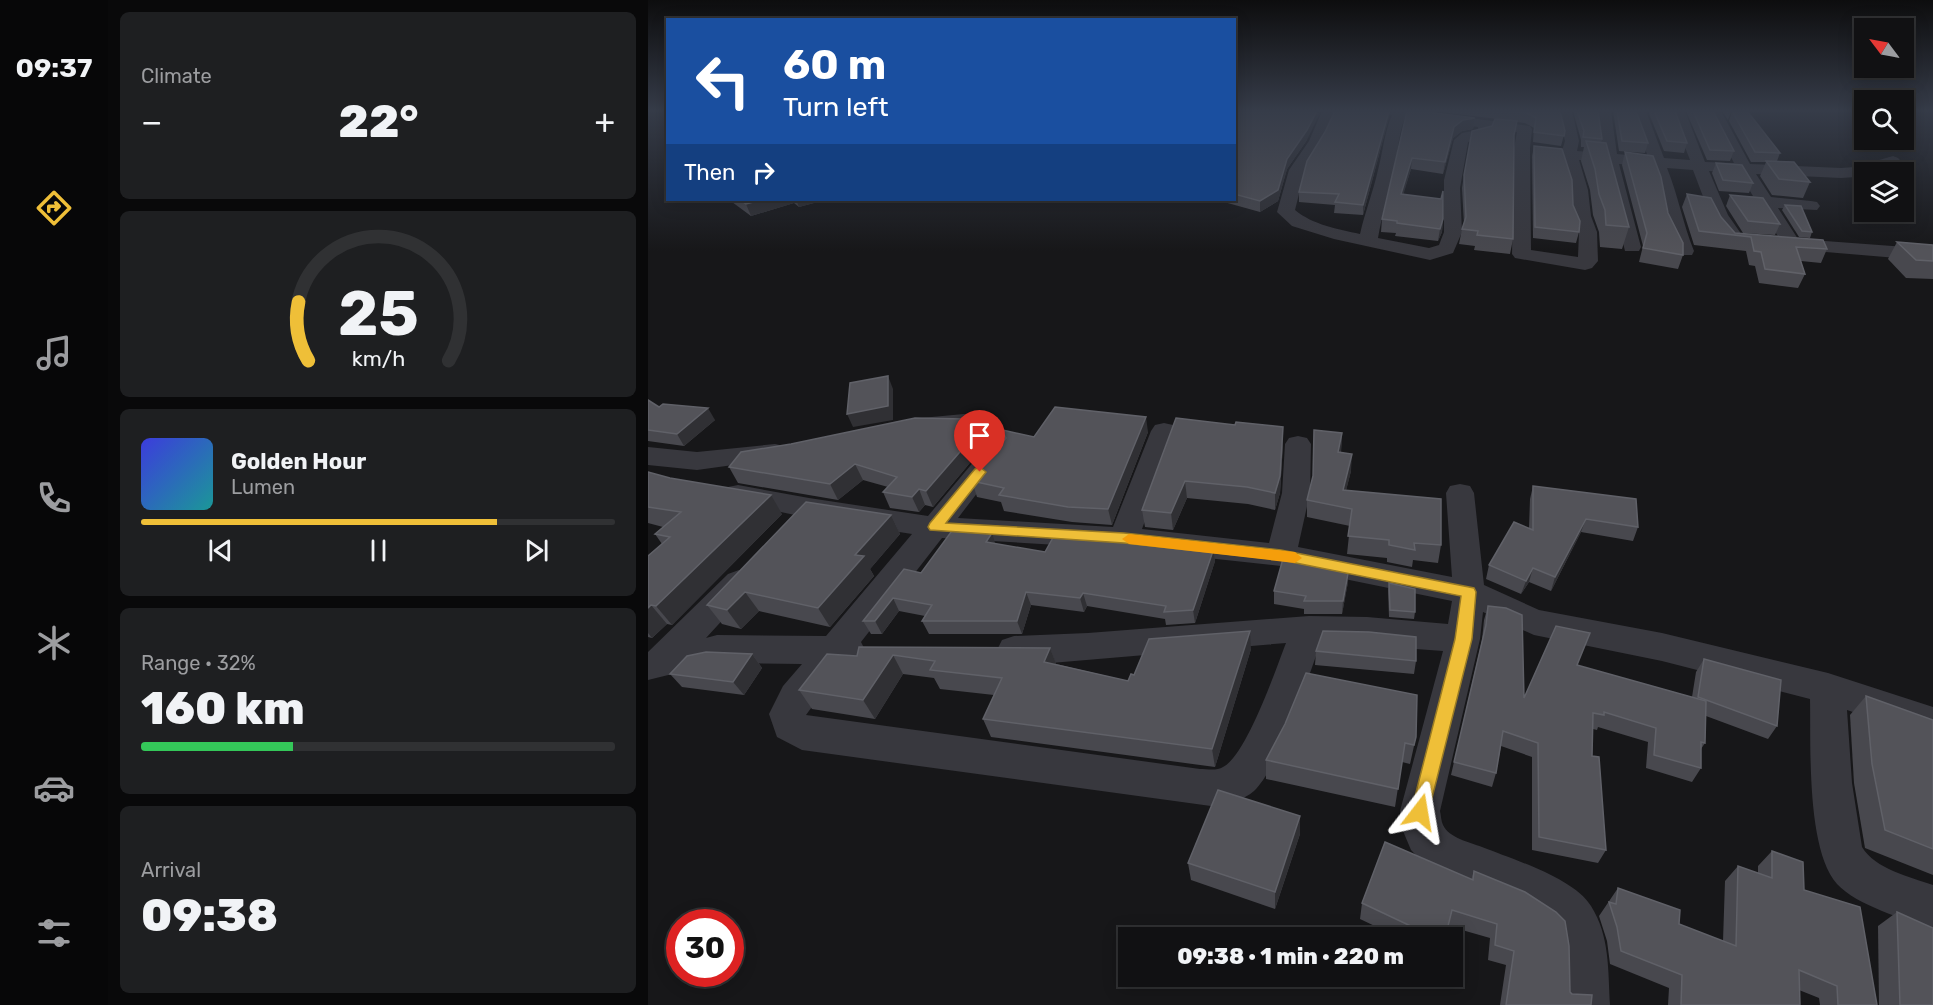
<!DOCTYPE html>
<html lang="en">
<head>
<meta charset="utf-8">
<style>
  body { margin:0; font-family:Rubik,sans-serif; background:#1e1f21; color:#f1f3f6; height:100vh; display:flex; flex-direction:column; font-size:22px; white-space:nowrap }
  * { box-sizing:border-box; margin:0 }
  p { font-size:20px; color:#9c9da0 }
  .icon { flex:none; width:33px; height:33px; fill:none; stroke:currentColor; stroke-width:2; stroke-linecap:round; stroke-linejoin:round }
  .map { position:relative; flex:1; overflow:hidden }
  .side { display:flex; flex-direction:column; gap:12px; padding:12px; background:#09090a; width:540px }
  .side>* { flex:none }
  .hud { position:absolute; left:18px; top:18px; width:570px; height:183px; border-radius:0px; box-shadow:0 3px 15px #0003,0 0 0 2px #303133; background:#1a4fa0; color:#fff; overflow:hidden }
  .needle { width:39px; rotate:302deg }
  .tools { position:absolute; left:1206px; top:18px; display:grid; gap:12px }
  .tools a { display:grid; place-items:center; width:60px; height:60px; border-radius:0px; background:#111113; box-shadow:0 3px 15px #0003,0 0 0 2px #303133; font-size:30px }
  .speed { position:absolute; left:18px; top:909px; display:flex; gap:12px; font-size:30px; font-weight:700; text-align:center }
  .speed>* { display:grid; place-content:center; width:78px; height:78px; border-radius:50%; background:#111113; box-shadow:0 3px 15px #0003,0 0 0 2px #303133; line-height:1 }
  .speed .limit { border:9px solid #d22; background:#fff; color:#111 }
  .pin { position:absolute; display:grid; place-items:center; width:51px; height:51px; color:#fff; margin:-62px -26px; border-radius:50% 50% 50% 0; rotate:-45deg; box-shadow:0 0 6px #0007 }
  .pin .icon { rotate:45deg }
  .me { position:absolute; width:66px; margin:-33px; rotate:14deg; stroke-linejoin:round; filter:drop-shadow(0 0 4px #0008) }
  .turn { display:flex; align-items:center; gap:21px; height:126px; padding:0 18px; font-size:27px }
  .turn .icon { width:78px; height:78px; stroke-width:2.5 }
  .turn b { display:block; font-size:42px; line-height:51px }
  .then { display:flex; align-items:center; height:57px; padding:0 18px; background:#0003; gap:12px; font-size:22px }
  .big { font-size:45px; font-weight:800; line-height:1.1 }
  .side .card { flex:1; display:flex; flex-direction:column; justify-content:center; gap:9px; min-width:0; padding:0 21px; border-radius:9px; background:#1e1f21 }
  .side .dial { align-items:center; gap:0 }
  .dial svg { height:156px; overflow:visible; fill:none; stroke:#303133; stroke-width:7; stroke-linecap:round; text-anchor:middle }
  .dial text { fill:#f1f3f6; stroke:none }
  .song { display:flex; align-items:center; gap:18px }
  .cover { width:72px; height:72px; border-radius:9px; background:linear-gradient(135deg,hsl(240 70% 55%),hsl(180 70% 35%)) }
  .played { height:6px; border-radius:3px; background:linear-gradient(90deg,#efbf38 75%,#303133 75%) }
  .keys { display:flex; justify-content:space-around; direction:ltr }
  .heat { display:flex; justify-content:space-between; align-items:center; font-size:33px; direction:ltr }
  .charge { height:9px; border-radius:4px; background:linear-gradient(90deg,#34c759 32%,#303133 0) }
  .trip { position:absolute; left:470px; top:927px; width:345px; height:60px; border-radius:0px; background:#111113; box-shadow:0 3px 15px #0003,0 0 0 2px #303133; font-weight:800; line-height:60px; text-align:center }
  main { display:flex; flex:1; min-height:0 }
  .tab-bar { display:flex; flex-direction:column; width:108px; justify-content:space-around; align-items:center; background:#070708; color:#9c9da0 }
  .tab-bar .icon { width:42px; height:42px }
  .tab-bar .selected { color:#efbf38 }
  .tab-bar b { font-size:27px; color:#f1f3f6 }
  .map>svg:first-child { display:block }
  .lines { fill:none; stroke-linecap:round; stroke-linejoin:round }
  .street { fill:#38383e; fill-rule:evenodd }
  .wall { fill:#48484e }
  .shaded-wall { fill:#303034 }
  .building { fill:#535359; stroke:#606168; stroke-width:1.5 }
  .route { fill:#efbf38; stroke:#9b7c24; stroke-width:1.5 }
  .slow { fill:#f59e0b }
</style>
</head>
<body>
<main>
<nav class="tab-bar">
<b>09:37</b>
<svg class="icon selected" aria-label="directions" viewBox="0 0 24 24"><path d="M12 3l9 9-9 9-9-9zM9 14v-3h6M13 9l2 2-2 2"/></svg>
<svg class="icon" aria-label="music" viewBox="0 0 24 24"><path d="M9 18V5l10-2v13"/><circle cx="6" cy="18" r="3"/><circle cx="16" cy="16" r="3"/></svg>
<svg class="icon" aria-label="phone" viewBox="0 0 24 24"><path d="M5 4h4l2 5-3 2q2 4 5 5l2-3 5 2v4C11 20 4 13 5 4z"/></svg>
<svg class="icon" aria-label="climate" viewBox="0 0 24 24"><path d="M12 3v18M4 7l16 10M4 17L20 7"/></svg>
<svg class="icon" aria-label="car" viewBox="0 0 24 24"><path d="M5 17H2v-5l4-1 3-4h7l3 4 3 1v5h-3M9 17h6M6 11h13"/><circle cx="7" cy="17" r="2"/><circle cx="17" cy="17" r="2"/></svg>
<svg class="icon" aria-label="filters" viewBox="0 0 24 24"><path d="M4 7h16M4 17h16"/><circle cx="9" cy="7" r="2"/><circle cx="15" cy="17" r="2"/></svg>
</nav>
<section class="side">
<div class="card"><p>Climate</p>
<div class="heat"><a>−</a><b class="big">22°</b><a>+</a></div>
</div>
<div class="card dial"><svg viewBox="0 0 100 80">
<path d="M14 69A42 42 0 1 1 86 69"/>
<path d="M14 69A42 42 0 0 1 9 39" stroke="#efbf38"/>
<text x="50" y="56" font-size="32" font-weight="700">25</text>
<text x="50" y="72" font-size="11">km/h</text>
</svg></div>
<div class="card">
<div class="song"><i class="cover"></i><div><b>Golden Hour</b><p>Lumen</p></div></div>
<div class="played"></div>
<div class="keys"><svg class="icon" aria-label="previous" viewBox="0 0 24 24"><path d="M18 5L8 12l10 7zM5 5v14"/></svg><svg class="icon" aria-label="pause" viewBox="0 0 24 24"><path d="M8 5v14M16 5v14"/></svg><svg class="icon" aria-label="next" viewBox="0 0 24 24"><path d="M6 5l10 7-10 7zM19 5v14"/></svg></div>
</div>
<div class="card"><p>Range · 32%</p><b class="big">160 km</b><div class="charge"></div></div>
<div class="card"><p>Arrival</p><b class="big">09:38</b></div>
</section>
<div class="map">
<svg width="1285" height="1005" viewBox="0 0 1285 1005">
  <rect width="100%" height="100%" fill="#171719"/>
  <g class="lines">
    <!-- street -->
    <g class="street">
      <path d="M674,111H688L675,141L657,170L647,210C665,225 690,229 712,234C717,212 725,192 730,170C735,151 736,134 744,115L738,114L736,111H770L882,126L884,129L882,148L883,250L930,257L931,232L925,216L924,190L913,154L917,141L910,111H924L931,141L929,151L954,153L949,111H963L969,154L1000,157L984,111H998L1016,158L1042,160L1023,111H1037L1057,162L1086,163L1059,111H1073L1102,164L1193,168L1207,167L1245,156L1250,158L1253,161L1250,164L1208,177L1193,178L1108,174L1123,197L1163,201L1169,202L1172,206L1169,210L1130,208L1150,239L1285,249V261L1082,244L1062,215L1045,170L1019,168C1030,195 1035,224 1046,251L1044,255H1030L1018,225L1013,194L1003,166L971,164L993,247L991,251H977L955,162L931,160L940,190L943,216L949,232L950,261L944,268L937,270L867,258L864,254L866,148L869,132L844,129L841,136L820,142L812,188L814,232L805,253L782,260L686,239L644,226L629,212L641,170L661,141ZM757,117L830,127V130L814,133L806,140L796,180V232L791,245L781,248L730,238C734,215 740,195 745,173C750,154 750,136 757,117ZM1061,171L1091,173L1105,196L1099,197L1096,201L1099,205L1112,207L1131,238L1094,235L1080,215Z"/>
      <path d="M316,414L351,419L355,425L351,431C339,434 329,431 317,430C302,429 288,432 273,428L269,423L273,418Z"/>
      <path d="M516,423L525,425L529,431L494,529L621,543L634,493L637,444L641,438L650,436L659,438L663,444L662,493L650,547L804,577L798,493L802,486L812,484L822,486L826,493L836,585L891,610L1014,633L1180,673L1285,707V739L1199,710L1204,783L1214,847C1227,869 1262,877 1285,885V929C1258,920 1208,905 1189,884C1158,849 1163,744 1162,699L1014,661L886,635L835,612L832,639L792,811C793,815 793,821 795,825C801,838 821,842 834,847C864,859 926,878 943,906C962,936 960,971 962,1005H914V960L910,935L901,925L870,906L780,868L763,850L755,831L752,811L795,651L673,642C659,680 633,764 606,791C596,800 577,805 563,806L154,750L129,737L121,714L135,686L154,664L69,663L0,680V652L80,574L91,570L102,574L107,582L102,590L58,638L69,635L178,636L264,534L161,518L90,503L80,501L76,494L80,487L90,485L161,498L280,516L338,447L347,445L356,447L360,453L310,518L465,527L503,431L507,425ZM294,538L476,549L633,566L804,601L800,624L719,617L661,616L440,633L366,636L354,640L349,650L354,660L366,664L403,663L638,643C628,669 598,756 575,767C569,771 559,769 552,769L158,715L195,664L212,660L217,650L213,642Z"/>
      <polygon points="127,444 136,446 140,452 136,458 49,470 0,465 0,447 49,452"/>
    </g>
  </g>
  <!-- wall -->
  <g class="wall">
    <polygon points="687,111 741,111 741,117 715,215 686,213 687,205 651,202 651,192"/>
    <polygon points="759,111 827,118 825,129 814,131 805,138 795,174 763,169 755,194 795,219 794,232 790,241 747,236 748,233 733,232 734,219"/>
    <polygon points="784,111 912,111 917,131 913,146 885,142 886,128 877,123 869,122 866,135 865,239 862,254 826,250 827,246 811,244 814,229 816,224 814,188 816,175 844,126 858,120"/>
    <polygon points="925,111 950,111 954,139 953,143 981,227 974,249 952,247 951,232 945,215 942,190 933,161 936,147 933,147 933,140"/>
    <polygon points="965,111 988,111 1000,143 997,153 971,151"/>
    <polygon points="1000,111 1027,111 1039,143 1036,153 1016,151"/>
    <polygon points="1038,111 1065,111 1086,151 1082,161 1059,160"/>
    <polygon points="1074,111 1083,111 1080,120"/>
    <polygon points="1084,111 1132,153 1129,161 1162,182 1155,198 1124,195 1112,176 1118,162 1103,162 1081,121"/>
    <polygon points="586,119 659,140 639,169 630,201 612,212 576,202 575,200 586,200"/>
    <polygon points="886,146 925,205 931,232 928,243 885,238 884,156"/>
    <polygon points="977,152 1020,213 1035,255 1030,269 991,262 995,246 974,165"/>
    <polygon points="1068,163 1105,183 1101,193 1071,191 1064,173"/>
    <polygon points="1039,194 1073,217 1087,233 1179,249 1173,263 1153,261 1157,274 1150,288 1111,283 1107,266 1101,265 1098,251 1046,245 1034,207"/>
    <polygon points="1082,195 1132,224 1127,235 1095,233 1078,206"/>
    <polygon points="83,200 177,200 151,207 146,203 103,216 84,202"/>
    <polygon points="1137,205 1164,232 1162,238 1151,237 1134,210"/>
    <polygon points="1249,242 1285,245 1285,279 1258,278 1240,259"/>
    <polygon points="0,400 11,407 67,420 36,446 0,441"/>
    <polygon points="528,418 635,444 632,493 627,510 600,504 539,498 525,530 497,527 494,510"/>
    <polygon points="316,419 317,422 386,437 500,432 464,525 424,522 356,511 353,502 329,497 324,481 352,444 347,443 336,446 285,507 277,505 271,512 242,508 235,492 240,487 215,480 190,500 90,483 81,467"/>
    <polygon points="694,433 693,453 703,471 698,490 793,545 790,563 765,560 764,567 739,562 739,558 699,554 702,526 659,517 659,500"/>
    <polygon points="0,472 134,514 24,625 19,624 4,638 0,637 0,556 14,544 7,534 15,527 0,523"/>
    <polygon points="885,486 990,527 985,541 933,532 903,591 881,582 873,594 838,579 841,565 881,528 882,499"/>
    <polygon points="243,515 252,534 222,569 226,576 182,627 111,611 93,629 74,624 59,605"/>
    <polygon points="347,544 397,552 566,548 567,561 547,623 518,625 517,619 439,606 436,612 383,605 374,634 281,634 274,621 277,616 251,611 234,634 223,634 215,621 273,573"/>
    <polygon points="700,582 694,614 656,614 656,609 626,604 626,591"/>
    <polygon points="741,583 767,612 766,619 741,617 740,590"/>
    <polygon points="840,606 876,698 929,665 1044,697 1048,672 1056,659 1129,726 1120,739 1058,716 1057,743 1053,749 1053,768 1044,782 998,768 1000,742 950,727 949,730 945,729 944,756 958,850 950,863 884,850 884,757 853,746 848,773 844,787 803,775 834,640 836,620"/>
    <polygon points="402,648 408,664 480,681 486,675 603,649 567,767 343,737 335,719 346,695 292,689 286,678 255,674 227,719 164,709 151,690 209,656"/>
    <polygon points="668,651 768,661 766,674 667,665"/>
    <polygon points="104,654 114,668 96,695 34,687 22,674"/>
    <polygon points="1218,696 1285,720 1285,875 1217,848 1206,783 1202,715"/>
    <polygon points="637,724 768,737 762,764 754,762 747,807 618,779 618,760"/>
    <polygon points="652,816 652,834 627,909 543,880 540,863"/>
    <polygon points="1124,851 1156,890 1229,1005 1172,1005 1171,998 1151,990 1152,1005 1020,1005 1021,988 962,964 959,941 951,916 970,888 1031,924 1075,941 1077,881 1090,866 1110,873 1110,866"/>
    <polygon points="826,871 922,992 943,1005 852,1005 858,965 840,960 842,938 800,926 797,938 752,938 712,919 714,903 823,880"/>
    <polygon points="1249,912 1285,1005 1231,1005 1230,926"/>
  </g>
  <!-- shaded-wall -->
  <g class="shaded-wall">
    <polygon points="669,111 673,111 659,140 639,169 630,201 612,212 612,201"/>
    <polygon points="741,111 741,117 715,215 715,205"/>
    <polygon points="827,118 825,129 814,131 805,138 795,174 797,162 806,127 815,120"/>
    <polygon points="764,158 763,169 752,206 753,194"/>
    <polygon points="113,200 145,200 146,203 103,216 98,204"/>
    <polygon points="148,200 177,200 151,207"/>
    <polygon points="795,219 794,232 790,241 792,229"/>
    <polygon points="240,376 245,389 245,420 205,427 199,414"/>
    <polygon points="60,408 67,420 36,446 29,434"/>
    <polygon points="498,417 500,432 464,525 460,509"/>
    <polygon points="343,427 347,443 336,446 285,507 278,491 331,430"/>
    <polygon points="635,427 635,444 632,493 627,510 627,493"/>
    <polygon points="694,433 693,450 689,470 690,452"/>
    <polygon points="704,454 703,471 694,507 695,490"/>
    <polygon points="207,464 215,480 190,500 182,484"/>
    <polygon points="537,481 539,498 525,530 523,513"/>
    <polygon points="271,489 277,505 271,512 264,497"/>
    <polygon points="123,495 134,514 24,625 8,606"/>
    <polygon points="243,515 252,534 222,569 226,576 182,627 170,608 207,555"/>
    <polygon points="938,519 933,532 903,591 907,577"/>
    <polygon points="344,533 348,546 338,542"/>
    <polygon points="566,548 567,561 547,623 545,610"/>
    <polygon points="701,568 700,582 694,614 695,601"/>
    <polygon points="885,568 881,582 873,594 878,581"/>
    <polygon points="97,592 111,611 93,629 79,610"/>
    <polygon points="378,592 383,605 374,634 369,621"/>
    <polygon points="435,593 439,606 436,612 432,598"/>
    <polygon points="245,598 251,611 234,634 227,621"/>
    <polygon points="3,605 19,624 4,638 0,633 0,608"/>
    <polygon points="602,631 603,649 567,767 564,749"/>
    <polygon points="402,648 409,666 396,662"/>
    <polygon points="104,654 114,668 96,695 85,682"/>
    <polygon points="245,655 255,674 227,719 215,700"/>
    <polygon points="652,816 652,834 627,909 627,892"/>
  </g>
  <!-- building -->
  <g class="building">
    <polygon points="592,111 669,111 659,130 639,159 630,190 612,201 586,194 586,119"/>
    <polygon points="687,111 741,111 715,205 687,202 691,194 651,192 659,161 677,132"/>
    <polygon points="759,111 771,111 827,118 815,120 806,127 797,162 764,158 753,194 793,199 795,191 795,219 792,229 749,223 749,221 734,219"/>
    <polygon points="857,111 912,111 917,131 916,136 886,132 888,118 879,113"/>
    <polygon points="929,111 950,111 954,139 935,137 936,131"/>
    <polygon points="969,111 988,111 1000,143 974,141"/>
    <polygon points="1006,111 1027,111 1039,143 1019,141"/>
    <polygon points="1045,111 1065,111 1086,151 1062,150"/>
    <polygon points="1084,111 1100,112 1132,153 1107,152"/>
    <polygon points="847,119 869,121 866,135 865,239 829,235 830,231 814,229 818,217 816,175 824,131 844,126"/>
    <polygon points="938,141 958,143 981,227 958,225 957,210 951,194 947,169"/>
    <polygon points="886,146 914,149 924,180 925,205 932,221 931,232 887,227"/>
    <polygon points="977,152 1005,156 1013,177 1020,213 1035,243 1035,255 995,248 999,233"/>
    <polygon points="1118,161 1146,162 1162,182 1131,179"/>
    <polygon points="1068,163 1094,165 1105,183 1075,180"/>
    <polygon points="1039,194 1063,198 1073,217 1087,233 1175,240 1179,249 1148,247 1157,274 1117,269 1113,252 1106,251 1103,237 1051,231"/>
    <polygon points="1082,195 1115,198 1132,224 1100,221"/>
    <polygon points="92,200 113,200 98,204"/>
    <polygon points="1137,205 1153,206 1164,232 1154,231"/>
    <polygon points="1249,242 1285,245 1285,261 1268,260"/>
    <polygon points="240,376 240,406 199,414 202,383"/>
    <polygon points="0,400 11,407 15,404 60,408 29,434 0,430"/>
    <polygon points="407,407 498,417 460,509 420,507 351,495 356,488 324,481 358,438 353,430 343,427 331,430 278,491 271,489 264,497 235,492 249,477 207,464 182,484 81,467 93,452 143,444 267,418 316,419 315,421 386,437"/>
    <polygon points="528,418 587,425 588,422 635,427 632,476 627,493 599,487 537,481 523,513 494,510"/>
    <polygon points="666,430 694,433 690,452 704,454 695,490 793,499 793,545 766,543 767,550 741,545 741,540 700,536 704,509 659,500 665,476"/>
    <polygon points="0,472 22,478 123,495 8,606 3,605 0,608 0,556 22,537 7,534 33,512 0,507"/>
    <polygon points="885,486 988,499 990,527 938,519 907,577 885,568 878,581 841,565 866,522 885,530"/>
    <polygon points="158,502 243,515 207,555 216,556 170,608 97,592 79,610 59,605"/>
    <polygon points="306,528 344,533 338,542 397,552 407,534 566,548 545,610 516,612 518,606 435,593 432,598 378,592 369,621 274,621 284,605 245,598 227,621 215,621 256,569 273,573"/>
    <polygon points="636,555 701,568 695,601 656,601 658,596 626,591"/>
    <polygon points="741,583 767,589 767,612 742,610"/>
    <polygon points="840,606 858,608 874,615 876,698 908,626 942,633 929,665 1058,701 1057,743 1053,742 1053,768 1006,755 1008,728 956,712 956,715 945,713 944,756 951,757 958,850 891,837 890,743 855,731 848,773 806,762 838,625"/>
    <polygon points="602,631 564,749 335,719 354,678 282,670 287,661 245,655 215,700 151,690 179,654 209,656 211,647 402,648 396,662 480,681 483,674 486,675 501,639"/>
    <polygon points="675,631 721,632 768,637 768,661 668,651"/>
    <polygon points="58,652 104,654 85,682 22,674 39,656"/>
    <polygon points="1056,659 1133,680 1129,726 1050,697"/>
    <polygon points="658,673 769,695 768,737 766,745 757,743 750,789 618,760 637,724"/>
    <polygon points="1218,696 1285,720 1285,849 1237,830 1224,764"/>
    <polygon points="570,790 652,816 627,892 540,863"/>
    <polygon points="737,842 825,880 826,871 877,892 908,912 917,921 921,946 922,992 924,994 944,995 943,1005 858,1005 866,951 847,945 849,924 804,910 797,938 788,938 714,903"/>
    <polygon points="1124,851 1155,862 1156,890 1212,907 1229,1005 1190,1005 1189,986 1151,970 1152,1005 1033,1005 1034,975 973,951 969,927 961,902 968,904 970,888 1032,910 1031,924 1088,946 1090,866 1124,878"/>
    <polygon points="1249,912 1285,928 1285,1005 1252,1005"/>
  </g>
  <!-- sky -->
  <linearGradient id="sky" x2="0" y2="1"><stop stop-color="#0d0d0e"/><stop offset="0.44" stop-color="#363c49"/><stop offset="1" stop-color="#363c49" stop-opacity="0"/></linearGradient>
  <rect width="1285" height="251" fill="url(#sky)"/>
  <!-- route -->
  <polygon class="route" points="332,467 338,472 298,523 476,533 633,550 826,588 828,592 824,639 779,818 772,821 766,818 763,812 807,639 813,596 633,560 476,543 282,530 280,527 282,523 327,469"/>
  <!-- slow -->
  <polygon class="slow" points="481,534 647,552 654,558 647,563 481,544 474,539"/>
</svg>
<div class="tools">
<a><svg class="needle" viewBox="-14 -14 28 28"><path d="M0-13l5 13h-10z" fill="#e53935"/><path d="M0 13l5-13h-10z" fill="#9c9da0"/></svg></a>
<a><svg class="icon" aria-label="search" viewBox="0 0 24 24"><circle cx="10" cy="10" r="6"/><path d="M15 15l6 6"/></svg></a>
<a><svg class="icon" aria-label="layers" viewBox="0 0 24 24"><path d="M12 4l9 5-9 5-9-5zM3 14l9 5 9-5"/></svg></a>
</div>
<div class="speed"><div class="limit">30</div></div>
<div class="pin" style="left:332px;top:472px;background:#d93025"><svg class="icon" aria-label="arrive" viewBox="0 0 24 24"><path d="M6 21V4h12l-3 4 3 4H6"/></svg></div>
<svg class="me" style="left:772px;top:812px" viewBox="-20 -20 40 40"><path d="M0-17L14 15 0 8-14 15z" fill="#efbf38" stroke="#fff" stroke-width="4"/></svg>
<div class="trip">09:38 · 1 min · 220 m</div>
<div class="hud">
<div class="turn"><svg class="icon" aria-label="left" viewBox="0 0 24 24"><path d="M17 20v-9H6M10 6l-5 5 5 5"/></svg><div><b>60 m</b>Turn left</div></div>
<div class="then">Then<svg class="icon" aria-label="right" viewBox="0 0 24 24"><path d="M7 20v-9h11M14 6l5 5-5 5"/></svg></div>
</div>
</div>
</main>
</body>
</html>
